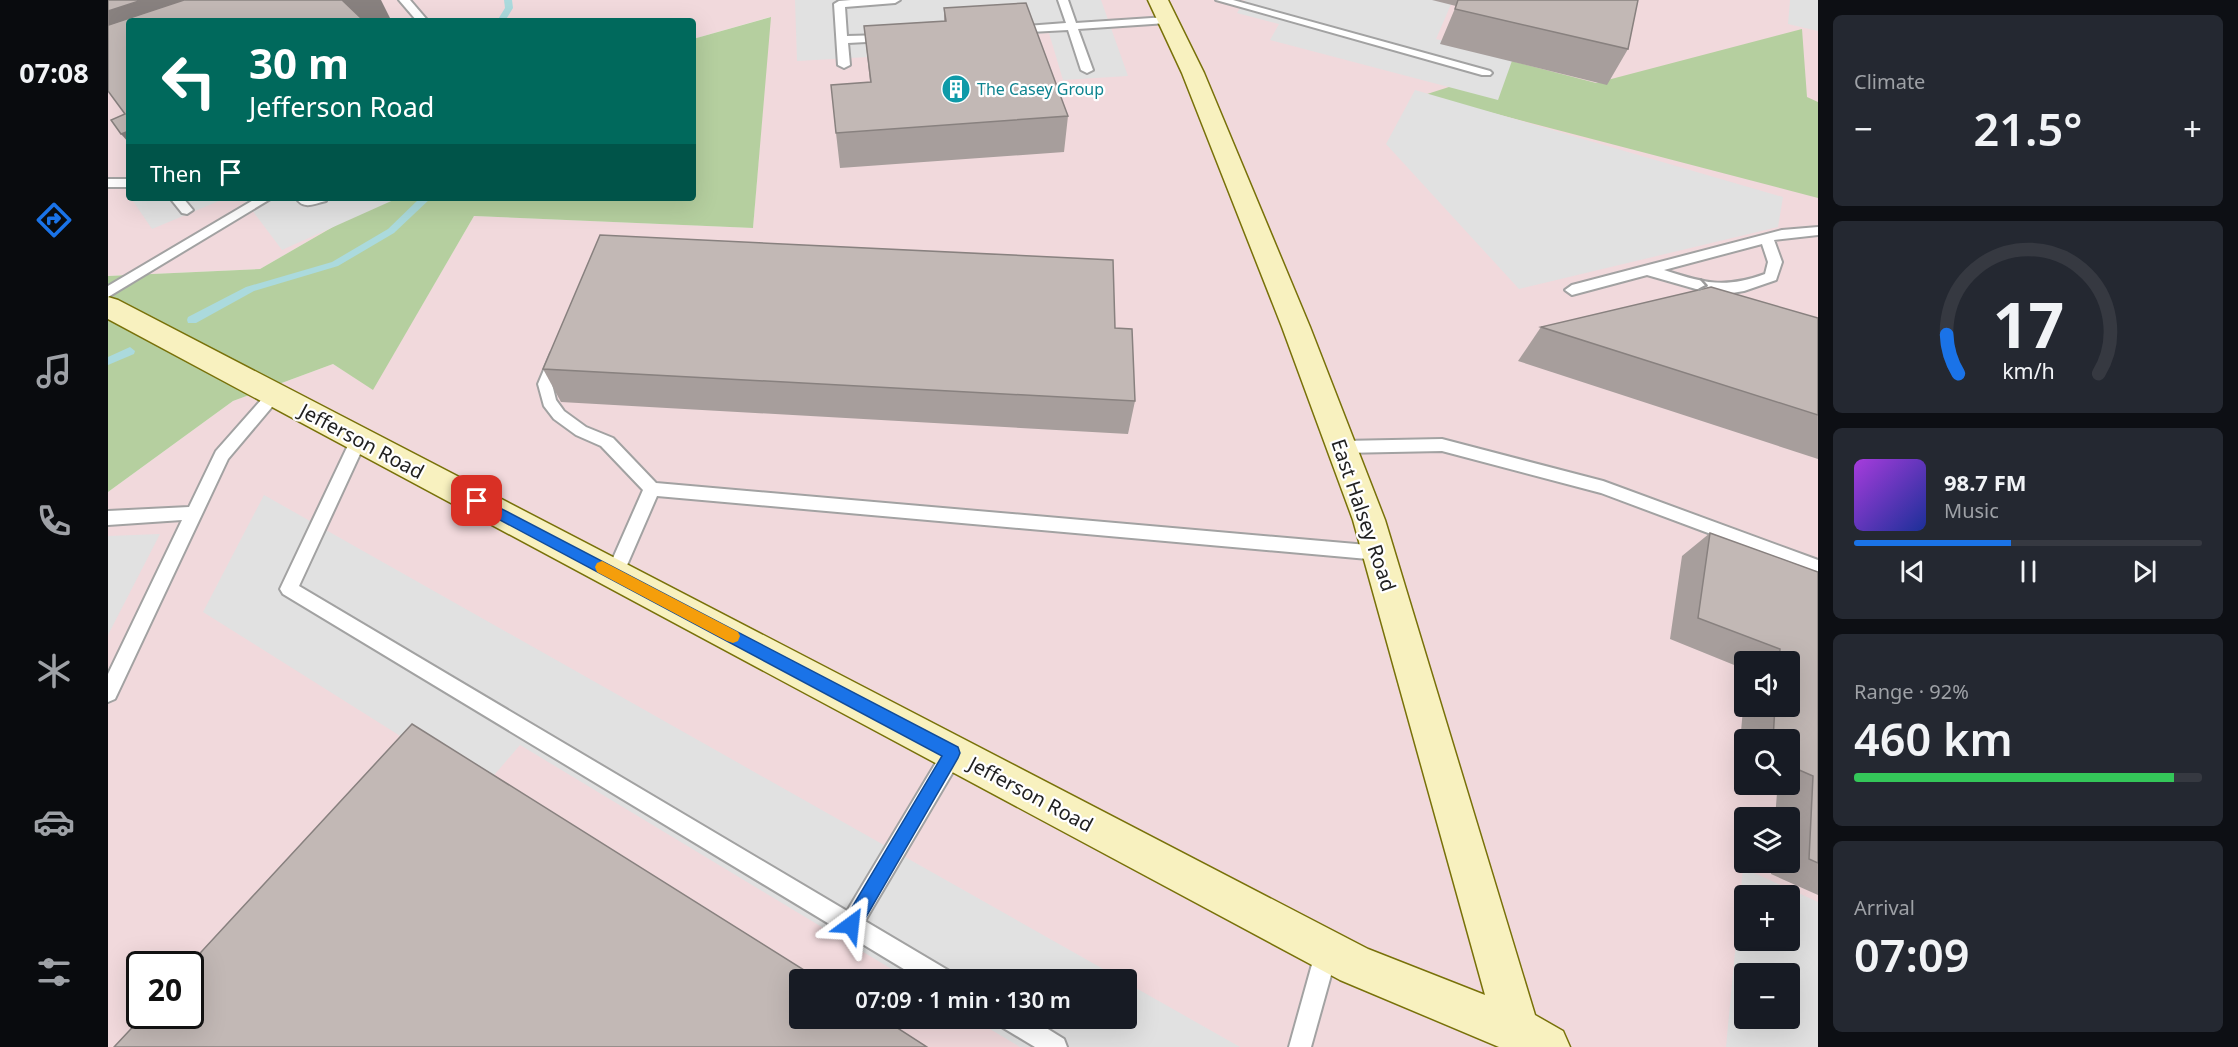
<!DOCTYPE html>
<html lang="en">
<head>
<meta charset="utf-8">
<style>
  body { margin:0; font-family:"Noto Sans",sans-serif; background:#242831; color:#f1f3f6; height:100vh; display:flex; flex-direction:column; font-size:22px; white-space:nowrap }
  * { box-sizing:border-box; margin:0 }
  p { font-size:20px; color:#9ea1a6 }
  .icon { flex:none; width:33px; height:33px; fill:none; stroke:currentColor; stroke-width:2; stroke-linecap:round; stroke-linejoin:round }
  .map { position:relative; flex:1; overflow:hidden }
  .panel { display:flex; flex-direction:column; gap:15px; padding:15px; background:#0d0f14; width:420px }
  .panel>* { flex:none }
  .hud { position:absolute; left:18px; top:18px; width:570px; height:183px; border-radius:6px; box-shadow:0 6px 24px #0002; background:#00695c; color:#fff; overflow:hidden }
  .fabs { position:absolute; left:1626px; top:651px; display:grid; gap:12px }
  .fabs a { display:grid; place-items:center; width:66px; height:66px; border-radius:6px; background:#171b24; box-shadow:0 6px 24px #0002; font-size:30px }
  .speed { position:absolute; left:18px; top:951px; display:flex; gap:12px; font-size:30px; font-weight:700; text-align:center }
  .speed>* { display:grid; place-content:center; width:78px; height:78px; border-radius:50%; background:#171b24; box-shadow:0 6px 24px #0002; line-height:1 }
  .speed .limit { border:3px solid #111; border-radius:9px; background:#fff; color:#111 }
  .pin { position:absolute; display:grid; place-items:center; width:51px; height:51px; color:#fff; margin:-26px; border-radius:12px; box-shadow:0 3px 9px #0006 }
  .me { position:absolute; width:66px; margin:-33px; rotate:30deg; stroke-linejoin:round; filter:drop-shadow(0 0 4px #0008) }
  .turn { display:flex; align-items:center; gap:21px; height:126px; padding:0 24px; font-size:27px }
  .turn .icon { width:78px; height:78px; stroke-width:2.5 }
  .turn b { display:block; font-size:42px; line-height:51px }
  .then { display:flex; align-items:center; height:57px; padding:0 24px; background:#0003; gap:12px; font-size:22px }
  .big { font-size:45px; font-weight:600; line-height:1.1 }
  .panel .tile { flex:1; display:flex; flex-direction:column; justify-content:center; gap:9px; min-width:0; padding:0 21px; border-radius:9px; background:#242831 }
  .panel .dial { align-items:center; gap:0 }
  .dial svg { height:156px; overflow:visible; fill:none; stroke:#363941; stroke-width:7; stroke-linecap:round; text-anchor:middle }
  .dial text { fill:#f1f3f6; stroke:none }
  .song { display:flex; align-items:center; gap:18px }
  .cover { width:72px; height:72px; border-radius:9px; background:linear-gradient(135deg,hsl(280 70% 55%),hsl(230 70% 35%)) }
  .played { height:6px; border-radius:3px; background:linear-gradient(90deg,#1a73e8 45%,#363941 45%) }
  .keys { display:flex; justify-content:space-around; direction:ltr }
  .heat { display:flex; justify-content:space-between; align-items:center; font-size:33px; direction:ltr }
  .charge { height:9px; border-radius:4px; background:linear-gradient(90deg,#34c759 92%,#363941 0) }
  .trip { position:absolute; left:681px; top:969px; width:348px; height:60px; border-radius:6px; background:#171b24; box-shadow:0 6px 24px #0002; font-weight:600; line-height:60px; text-align:center }
  main { display:flex; flex:1; min-height:0 }
  .tab-bar { display:flex; flex-direction:column; width:108px; justify-content:space-around; align-items:center; background:#090b0e; color:#9ea1a6 }
  .tab-bar .icon { width:42px; height:42px }
  .tab-bar .selected { color:#1a73e8 }
  .tab-bar b { font-size:27px; color:#f1f3f6 }
  .map>svg:first-child { display:block }
  .commercial { fill:#f1d9dc; fill-rule:evenodd }
  .forest { fill:#b5cf9f }
  .parking { fill:#e1e1e1; fill-rule:evenodd }
  .lines { fill:none; stroke-linecap:round; stroke-linejoin:round }
  .stream { fill:#abdadd; fill-rule:evenodd }
  .lane-casing { stroke:#a2a2a2; stroke-width:4 }
  .secondary-casing { stroke:#787109; stroke-width:3 }
  .lane { fill:#fff; fill-rule:evenodd }
  .secondary { fill:#f8f1bf; fill-rule:evenodd }
  .wall { fill:#a79e9c }
  .shaded-wall { fill:#88817f }
  .building { fill:#c2b8b5; stroke:#88817f; stroke-width:1.5 }
  .oneway { stroke:#9b9b9b }
  .route { fill:#1a73e8; stroke:#114b97; stroke-width:1.5 }
  .slow { fill:#f59e0b }
  .labels { text-anchor:middle; dominant-baseline:central; stroke-width:4.5; stroke-linejoin:round; paint-order:stroke }
  .far-culture-label { font-size:16px; fill:#0d838f; stroke:#fff; text-anchor:start }
  .street-label { font-size:20px; fill:#212121; stroke:#fff }
</style>
</head>
<body>
<main>
<nav class="tab-bar">
<b>07:08</b>
<svg class="icon selected" aria-label="directions" viewBox="0 0 24 24"><path d="M12 3l9 9-9 9-9-9zM9 14v-3h6M13 9l2 2-2 2"/></svg>
<svg class="icon" aria-label="music" viewBox="0 0 24 24"><path d="M9 18V5l10-2v13"/><circle cx="6" cy="18" r="3"/><circle cx="16" cy="16" r="3"/></svg>
<svg class="icon" aria-label="phone" viewBox="0 0 24 24"><path d="M5 4h4l2 5-3 2q2 4 5 5l2-3 5 2v4C11 20 4 13 5 4z"/></svg>
<svg class="icon" aria-label="climate" viewBox="0 0 24 24"><path d="M12 3v18M4 7l16 10M4 17L20 7"/></svg>
<svg class="icon" aria-label="car" viewBox="0 0 24 24"><path d="M5 17H2v-5l4-1 3-4h7l3 4 3 1v5h-3M9 17h6M6 11h13"/><circle cx="7" cy="17" r="2"/><circle cx="17" cy="17" r="2"/></svg>
<svg class="icon" aria-label="filters" viewBox="0 0 24 24"><path d="M4 7h16M4 17h16"/><circle cx="9" cy="7" r="2"/><circle cx="15" cy="17" r="2"/></svg>
</nav>
<div class="map">
<svg width="1710" height="1047" viewBox="0 0 1710 1047">
  <rect width="100%" height="100%" fill="#f1ede8"/>
  <!-- commercial -->
  <path class="commercial" d="M0,0H1710V1047H0V492L125,401L225,364L265,389L366,216L645,228L662,17L585,39V21H21V198H275L152,269L0,276ZM1636,662H1682V706H1636ZM1636,740H1682V784H1636ZM1636,818H1682V862H1636ZM1636,896H1682V940H1636ZM32,964H82V1016H32ZM1636,974H1682V1018H1636ZM692,980H1018V1018H692Z"/>
  <!-- forest -->
  <g class="forest">
    <polygon points="663,17 645,228 366,216 265,390 225,364 125,401 0,492 0,276 152,269 275,198 585,198 585,39"/>
    <polygon points="1694,29 1699,97 1710,102 1710,198 1316,95 1341,87 1381,55 1488,83"/>
  </g>
  <!-- parking -->
  <g class="parking">
    <polygon points="687,0 993,0 1020,76 955,80 941,33 829,40 831,53 689,61"/>
    <polygon points="1137,0 1334,0 1344,2 1328,39 1405,58 1390,100 1162,40 1171,24 1129,13"/>
    <polygon points="1682,0 1710,0 1710,31 1680,24"/>
    <polygon points="1307,90 1675,197 1670,227 1411,289 1278,144"/>
    <polygon points="23,198 118,198 44,229"/>
    <polygon points="135,198 290,198 174,250"/>
    <polygon points="156,495 1013,979 800,979 412,745 375,788 95,612"/>
    <polygon points="52,534 0,635 0,536"/>
    <path d="M1635,868L1710,902V1047H1618ZM1636,896H1682V940H1636ZM1636,974H1682V1018H1636Z"/>
    <polygon points="1019,983 1132,1047 912,1047 865,1019 1018,1018"/>
  </g>
  <g class="lines">
    <!-- stream -->
    <g class="stream">
      <polygon points="396,0 404,0 405,8 397,21 389,21 397,8"/>
      <polygon points="312,198 323,198 286,233 230,266 146,291 88,323 80,323 79,320 80,317 138,287 224,262 280,229"/>
      <polygon points="22,347 27,351 26,354 0,365 0,357"/>
    </g>
    <!-- lane casing -->
    <g class="lane-casing">
      <g id="lane">
        <polygon points="291,0 302,0 320,21 309,21"/>
        <polygon points="743,0 792,0 787,3 737,7 739,36 777,35 782,38 777,41 740,43 742,65 736,68 730,65 726,4 731,1"/>
        <polygon points="950,0 960,0 968,23 1059,17 1064,20 1059,23 970,29 985,70 979,73 973,70 960,30 905,33 900,30 905,27 958,23"/>
        <polygon points="1108,0 1125,0 1382,71 1384,73 1382,75 1374,75"/>
        <rect x="0" y="179" width="21" height="8"/>
        <polygon points="62,198 75,198 85,210 79,214 74,213"/>
        <polygon points="149,198 164,198 0,297 0,286"/>
        <path d="M188,198H219L218,201C205,204 196,210 188,198Z"/>
        <path d="M1710,227V235L1666,240L1674,262L1668,280L1636,291L1618,294L1588,289L1539,275L1464,295L1457,290L1464,285L1674,230ZM1654,244L1660,262L1657,274C1616,289 1596,283 1556,270Z"/>
        <polygon points="448,352 455,357 444,384 448,400 456,411 478,427 505,438 548,483 1271,546 1277,548 1279,553 1277,558 1271,560 549,496 513,579 507,581 501,579 498,574 535,490 493,446 468,435 446,419 436,406 430,384 443,353"/>
        <polygon points="166,389 171,391 174,395 120,459 7,699 0,702 0,674 74,520 0,525 0,511 81,507 108,451 161,391"/>
        <polygon points="251,433 256,435 259,439 191,586 739,911 838,746 845,744 852,746 855,753 852,760 757,921 843,972 846,980 814,980 175,594 172,589 243,439 246,435"/>
        <polygon points="1334,439 1495,481 1710,560 1710,574 1493,493 1334,451 1234,453 1228,451 1226,447 1228,443 1234,441"/>
        <polygon points="1219,939 1227,942 1230,950 1203,1047 1181,1047 1208,950 1211,942"/>
        <polygon points="889,1018 922,1018 956,1039 959,1047 927,1047 892,1026"/>
      </g>
    </g>
    <!-- secondary casing -->
    <g class="secondary-casing">
      <polygon id="secondary" points="1040,0 1060,0 1096,73 1202,327 1277,520 1427,1015 1455,1031 1462,1047 1391,1047 1232,980 0,319 0,297 10,300 1260,949 1377,995 1245,520 1174,327 1074,73"/>
    </g>
    <!-- lane -->
    <use href="#lane" class="lane"/>
    <!-- secondary -->
    <use href="#secondary" class="secondary"/>
  </g>
  <!-- wall -->
  <g class="wall">
    <polygon points="1324,0 1530,0 1520,49 1499,85 1332,44 1348,6"/>
    <polygon points="836,8 960,116 956,152 732,168 728,133 762,82 756,26 836,21"/>
    <polygon points="1710,318 1710,459 1410,361 1433,327"/>
    <polygon points="1007,328 1027,401 1020,434 453,402 435,369"/>
    <polygon points="1602,533 1710,572 1710,895 1663,874 1664,862 1682,862 1682,818 1667,818 1669,793 1648,784 1682,784 1682,740 1636,740 1636,780 1629,776 1636,698 1636,706 1682,706 1682,662 1636,662 1636,669 1562,639 1574,556"/>
  </g>
  <!-- shaded-wall -->
  <g class="shaded-wall">
    <polygon points="34,0 119,0 21,48 0,24 0,11"/>
    <polygon points="232,0 273,0 282,18 273,21 243,21"/>
    <polygon points="21,131 21,143 13,134"/>
  </g>
  <!-- building -->
  <g class="building">
    <polygon points="0,0 34,0 0,11"/>
    <polygon points="76,0 234,0 256,21 21,21 21,131 13,134 3,120 17,114 0,91 0,24 1,25"/>
    <polygon points="1350,0 1530,0 1520,49 1347,9"/>
    <polygon points="918,3 960,116 728,133 723,85 763,82 756,26 838,21 836,8"/>
    <polygon points="492,235 1005,260 1007,328 1024,329 1027,401 435,369"/>
    <polygon points="1603,287 1710,318 1710,415 1433,327"/>
    <polygon points="1602,533 1710,572 1710,863 1701,859 1705,776 1682,766 1682,740 1665,740 1667,706 1682,706 1682,662 1671,662 1672,649 1590,618"/>
    <polygon points="304,724 712,980 692,980 692,1018 774,1018 819,1047 6,1047 35,1016 82,1016 82,964"/>
  </g>
  <!-- one-way arrows -->
  <defs><path id="oneway-chevron" d="M-2-3.5L2.5 0L-2 3.5" fill="none" stroke-width="1.6" stroke-linecap="round" stroke-linejoin="round" transform="scale(1.5)"/></defs>
  <use class="oneway" href="#oneway-chevron" transform="translate(1595 285) rotate(10)"/>
  <!-- route -->
  <polygon class="route" points="369,496 850,747 852,753 850,758 750,931 743,934 737,931 735,925 737,919 834,756 364,505 362,501"/>
  <!-- slow -->
  <polygon class="slow" points="494,561 630,632 632,636 630,641 625,643 619,641 489,572 487,567 489,563"/>
  <!-- icons -->
  <defs>
    <g id="building-disc" transform="scale(1.5)"><circle r="9.5" fill="#0f9aa8" stroke="#fff"/><path d="M-4-6H4V6H1V3H-1V6H-4ZM-2.5-4.3h1.7v1.8h-1.7ZM.8-4.3h1.7v1.8H.8ZM-2.5-1h1.7V.8h-1.7ZM.8-1h1.7V.8H.8Z" fill="#fff"/></g>
  </defs>
  <g fill-rule="evenodd">
    <use href="#building-disc" x="848" y="89"/>
  </g>
  <g class="labels">
    <!-- far-culture labels -->
    <g class="far-culture-label">
      <text x="869" y="89">The Casey Group</text>
    </g>
    <!-- street labels -->
    <g class="street-label">
      <text transform="translate(254 441) rotate(28)">Jefferson Road</text>
      <text transform="translate(1256 515) rotate(71)">East Halsey Road</text>
      <text transform="translate(923 794) rotate(28)">Jefferson Road</text>
    </g>
  </g>
</svg>
<div class="fabs">
<a><svg class="icon" aria-label="sound" viewBox="0 0 24 24"><path d="M4 9h4l5-4v14l-5-4H4zM17 9q2 3 0 6"/></svg></a>
<a><svg class="icon" aria-label="search" viewBox="0 0 24 24"><circle cx="10" cy="10" r="6"/><path d="M15 15l6 6"/></svg></a>
<a><svg class="icon" aria-label="layers" viewBox="0 0 24 24"><path d="M12 4l9 5-9 5-9-5zM3 14l9 5 9-5"/></svg></a>
<a>+</a>
<a>−</a>
</div>
<div class="speed"><div class="limit">20</div></div>
<div class="pin" style="left:369px;top:501px;background:#d93025"><svg class="icon" aria-label="arrive" viewBox="0 0 24 24"><path d="M6 21V4h12l-3 4 3 4H6"/></svg></div>
<svg class="me" style="left:743px;top:925px" viewBox="-20 -20 40 40"><path d="M0-17L14 15 0 8-14 15z" fill="#1a73e8" stroke="#fff" stroke-width="4"/></svg>
<div class="trip">07:09 · 1 min · 130 m</div>
<div class="hud">
<div class="turn"><svg class="icon" aria-label="left" viewBox="0 0 24 24"><path d="M17 20v-9H6M10 6l-5 5 5 5"/></svg><div><b>30 m</b>Jefferson Road</div></div>
<div class="then">Then<svg class="icon" aria-label="arrive" viewBox="0 0 24 24"><path d="M6 21V4h12l-3 4 3 4H6"/></svg></div>
</div>
</div>
<section class="panel">
<div class="tile"><p>Climate</p>
<div class="heat"><a>−</a><b class="big">21.5°</b><a>+</a></div>
</div>
<div class="tile dial"><svg viewBox="0 0 100 80">
<path d="M14 69A42 42 0 1 1 86 69"/>
<path d="M14 69A42 42 0 0 1 8 49" stroke="#1a73e8"/>
<text x="50" y="56" font-size="32" font-weight="700">17</text>
<text x="50" y="72" font-size="11">km/h</text>
</svg></div>
<div class="tile">
<div class="song"><i class="cover"></i><div><b>98.7 FM</b><p>Music</p></div></div>
<div class="played"></div>
<div class="keys"><svg class="icon" aria-label="previous" viewBox="0 0 24 24"><path d="M18 5L8 12l10 7zM5 5v14"/></svg><svg class="icon" aria-label="pause" viewBox="0 0 24 24"><path d="M8 5v14M16 5v14"/></svg><svg class="icon" aria-label="next" viewBox="0 0 24 24"><path d="M6 5l10 7-10 7zM19 5v14"/></svg></div>
</div>
<div class="tile"><p>Range · 92%</p><b class="big">460 km</b><div class="charge"></div></div>
<div class="tile"><p>Arrival</p><b class="big">07:09</b></div>
</section>
</main>
</body>
</html>
